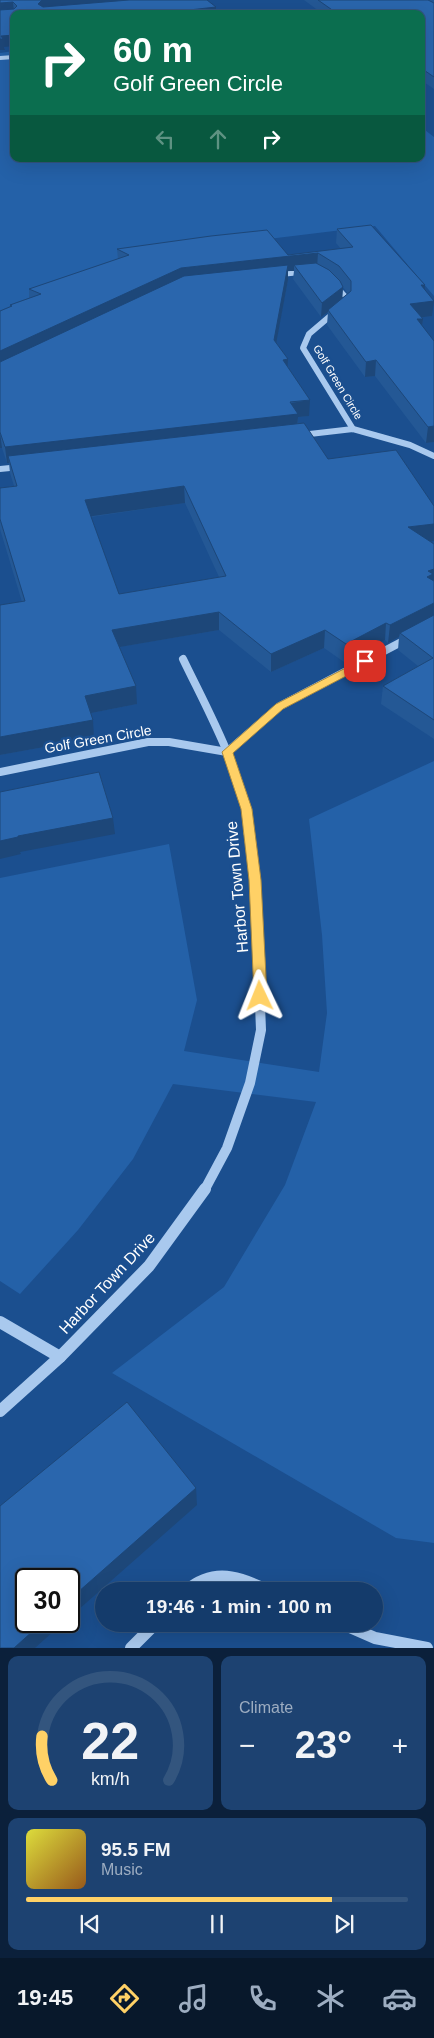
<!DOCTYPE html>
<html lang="en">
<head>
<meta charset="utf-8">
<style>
  body { margin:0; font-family:Helvetica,sans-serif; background:#1d4271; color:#f1f3f6; height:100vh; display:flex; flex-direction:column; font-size:19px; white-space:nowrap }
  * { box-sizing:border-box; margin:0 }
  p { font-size:16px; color:#9dadc1 }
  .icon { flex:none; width:28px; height:28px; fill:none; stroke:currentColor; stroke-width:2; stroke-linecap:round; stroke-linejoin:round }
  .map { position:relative; height:1648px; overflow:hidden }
  .details { display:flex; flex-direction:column; gap:8px; padding:8px; background:#0b203b; flex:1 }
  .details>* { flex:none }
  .guide { position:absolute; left:10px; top:10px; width:415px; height:152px; border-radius:10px; box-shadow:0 5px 20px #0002,0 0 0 1px #33557e; background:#0b6e4f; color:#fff; overflow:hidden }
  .speed { position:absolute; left:15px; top:1568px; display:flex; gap:10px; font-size:25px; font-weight:700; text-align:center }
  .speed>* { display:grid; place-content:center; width:65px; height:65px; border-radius:50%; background:#143b6b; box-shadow:0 5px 20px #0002,0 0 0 1px #33557e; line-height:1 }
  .speed .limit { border:2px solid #111; border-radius:8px; background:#fff; color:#111 }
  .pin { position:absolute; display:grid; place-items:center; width:42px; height:42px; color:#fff; margin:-21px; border-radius:10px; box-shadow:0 2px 8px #0006 }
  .me { position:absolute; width:55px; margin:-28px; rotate:358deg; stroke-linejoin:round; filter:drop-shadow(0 0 4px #0008) }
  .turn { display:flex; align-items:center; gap:18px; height:105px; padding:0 20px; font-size:22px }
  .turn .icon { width:65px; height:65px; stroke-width:2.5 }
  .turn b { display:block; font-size:35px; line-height:42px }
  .lanes { display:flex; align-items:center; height:48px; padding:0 20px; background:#0003; justify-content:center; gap:25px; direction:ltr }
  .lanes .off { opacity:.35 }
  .big { font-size:38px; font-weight:800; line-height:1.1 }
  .details .card { flex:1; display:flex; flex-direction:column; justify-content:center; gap:8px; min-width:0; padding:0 18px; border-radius:10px; background:#1d4271 }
  .details .dial { align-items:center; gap:0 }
  .dial svg { height:130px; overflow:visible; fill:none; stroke:#33557e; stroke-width:7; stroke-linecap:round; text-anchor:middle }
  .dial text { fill:#f1f3f6; stroke:none }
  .song { display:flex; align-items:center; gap:15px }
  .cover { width:60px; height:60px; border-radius:8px; background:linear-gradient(135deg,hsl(60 70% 55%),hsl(30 70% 35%)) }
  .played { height:5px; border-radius:2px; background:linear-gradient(90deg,#ffd166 80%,#33557e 80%) }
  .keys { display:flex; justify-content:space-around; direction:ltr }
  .heat { display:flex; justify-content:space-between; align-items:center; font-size:28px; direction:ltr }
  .details .tiles { flex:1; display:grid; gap:8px; grid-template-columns:1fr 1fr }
  .card:last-child { grid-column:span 2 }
  .trip { position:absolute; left:95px; top:1582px; width:288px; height:50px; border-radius:25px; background:#143b6b; box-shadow:0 5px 20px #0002,0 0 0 1px #33557e; font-weight:800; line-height:50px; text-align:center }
  .dock { display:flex; height:80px; justify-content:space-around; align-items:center; background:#08182b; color:#9dadc1 }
  .dock .icon { width:35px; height:35px }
  .dock .current { color:#ffd166 }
  .dock b { font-size:22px; color:#f1f3f6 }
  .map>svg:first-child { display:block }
  .green { fill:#2461a8 }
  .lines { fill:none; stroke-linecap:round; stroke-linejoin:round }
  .minor-far5 { stroke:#a9c9ee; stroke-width:4 }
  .minor-far4 { stroke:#a9c9ee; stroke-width:5 }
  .minor-far3 { stroke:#a9c9ee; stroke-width:6 }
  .minor-far2 { stroke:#a9c9ee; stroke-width:8 }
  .minor-far1 { stroke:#a9c9ee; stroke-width:10 }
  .minor { stroke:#a9c9ee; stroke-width:12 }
  .wall { fill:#245895; fill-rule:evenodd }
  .shaded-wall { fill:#1d4779 }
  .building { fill:#2a66ad; stroke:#1d4779; fill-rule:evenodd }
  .route { fill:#ffd166; stroke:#a68842 }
  .labels { text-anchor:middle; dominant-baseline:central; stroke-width:5; stroke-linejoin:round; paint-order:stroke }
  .far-street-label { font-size:11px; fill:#fff; stroke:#1b4f8f }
  .street-label { font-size:14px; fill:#fff; stroke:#1b4f8f }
  .near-street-label { font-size:16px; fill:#fff; stroke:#1b4f8f }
</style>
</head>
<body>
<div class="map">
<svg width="434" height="1648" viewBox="0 0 434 1648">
  <rect width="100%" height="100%" fill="#1b4f8f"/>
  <!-- green -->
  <g class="green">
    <polygon points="14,51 14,159 421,159 421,127 434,137 434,296 375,226 147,254 0,318 0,53"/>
    <polygon points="434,761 434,1543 396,1538 112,1373 224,1287 285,1185 316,1102 173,1084 133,1159 78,1230 20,1294 0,1281 0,878 169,844 197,1000 184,1051 319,1072 327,1013 322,935 309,819"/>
  </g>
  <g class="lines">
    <!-- minor-far5 -->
    <polyline class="minor-far5" points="0,58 14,57"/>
    <!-- minor-far4 -->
    <g class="minor-far4">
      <polyline points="276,275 305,272"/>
      <polyline points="327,319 347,303 346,297 336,286"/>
    </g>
    <!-- minor-far3 -->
    <g class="minor-far3">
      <polyline points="329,317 309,334 303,348 353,429"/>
      <polyline points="301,435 353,429 410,445 434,456"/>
      <polyline points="0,469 20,467"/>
    </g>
    <!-- minor-far2 -->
    <g class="minor-far2">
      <path d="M183,659C209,713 241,769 249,829"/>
      <polyline points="0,772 148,742 169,742 227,752 280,706 407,639"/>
    </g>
    <!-- minor-far1 -->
    <polyline class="minor-far1" points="204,1191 227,1148 250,1083 261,1030 255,880 248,828"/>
    <!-- minor -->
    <g class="minor">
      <polyline points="0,1322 60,1357"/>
      <polyline points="0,1411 60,1357 149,1266 205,1189"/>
      <path d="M186,1591C215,1567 238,1577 269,1591"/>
      <polyline points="343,1624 375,1638 427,1648"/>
      <polyline points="131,1648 155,1624"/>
    </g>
  </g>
  <!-- wall -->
  <g class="wall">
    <polygon points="0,0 216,14 14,14 4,47 5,50 0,50"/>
    <polygon points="304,0 434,0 434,89 421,80 421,14 323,14"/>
    <path d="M337,229L425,285V290L432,316L422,317L423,319L422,326L434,341V442L426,443L375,376L365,377L327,325L328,312L321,317L293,279L294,271H288V280L276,342L288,366L309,416L298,417V424L328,459L434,506V541H429L434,544V739L381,704L383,686L418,666L398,650L399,637L388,643L385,640L344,662L324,648L271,672L219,630L119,647L137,704L91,713L94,738L0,755V605L22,602L0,529V488L14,486L10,473L9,463H7L2,448H0V311L11,306L10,305L29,298V289L118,259L117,249L288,255L341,249L336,243ZM343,287L348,294L342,298ZM185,503L219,577L119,594L91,517Z"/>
  </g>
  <!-- shaded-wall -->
  <g class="shaded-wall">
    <polygon points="42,0 160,0 39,14 38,4"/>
    <polygon points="13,2 14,12 0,13 0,3"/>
    <polygon points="216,7 216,14 153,14"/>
    <polygon points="14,35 14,46 4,47 5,50 0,50 0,39 1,36"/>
    <polygon points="318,253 317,268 294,265 294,271 288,271 288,280 274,355 0,367 0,351 181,268"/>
    <polygon points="421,285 425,285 424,300"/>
    <polygon points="343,287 342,301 328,310 328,312 321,317 322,303"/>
    <polygon points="434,301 432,316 408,319 410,304"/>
    <polygon points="417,319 423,319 421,334"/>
    <polygon points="288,359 287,375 283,360"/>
    <polygon points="376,360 375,376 365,377 366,362"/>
    <polygon points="310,400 309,416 298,417 297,430 8,456 9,463 7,463 5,447"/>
    <polygon points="434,426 434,442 426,443 428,427"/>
    <polygon points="0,432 2,448 0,448"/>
    <polygon points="184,486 185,503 86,517 85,500"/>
    <polygon points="434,524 434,541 406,544 408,527"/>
    <polygon points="434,569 434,585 425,594 428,571"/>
    <polygon points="434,603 434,620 400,633 399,637 388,643 390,625"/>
    <polygon points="219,612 219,630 114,648 112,630"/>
    <polygon points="386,623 385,640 344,662 346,644"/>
    <polygon points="325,630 324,648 271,672 271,654"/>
    <polygon points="136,686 137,704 86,714 85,696"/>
    <polygon points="93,720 94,738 0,755 0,737"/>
    <polygon points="113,818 115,834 20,852 21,854 0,859 0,841 18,836"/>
    <polygon points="196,1488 197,1505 69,1618 69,1600"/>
    <polygon points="44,1621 65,1621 35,1648 14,1648"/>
  </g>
  <!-- building -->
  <g class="building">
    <polygon points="0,0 42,0 38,4 43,7 129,0 207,0 216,7 153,14 14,14 14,35 1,36 3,39 0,39 0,10 14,9 17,6 13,2 0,3"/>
    <polygon points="318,0 428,0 434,3 434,77 421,68 421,14 338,14"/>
    <polygon points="371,225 425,285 421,285 434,301 410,304 423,319 417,319 434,341 434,426 428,427 376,360 366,362 328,310 351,291 351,281 339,266 318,253 181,268 0,351 0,311 12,306 10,305 41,294 29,289 129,255 117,249 211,236 267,230 288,255 353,247 337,229"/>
    <polygon points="316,263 329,270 340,281 343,287 322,303 294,265"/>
    <polygon points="288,265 274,340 288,359 283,360 310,400 290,402 298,414 5,447 0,432 0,362 184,276"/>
    <path d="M304,423L328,459L396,450L434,506V524L408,527L434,544V569L428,571L433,574L427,577L434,581V603L390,625L386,623L346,644L325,630L271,654L219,612L112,630L136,686L85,696L93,720L0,737V605L25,601L0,519V488L17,486L8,456ZM184,486L226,576L119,594L85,500Z"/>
    <polygon points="434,615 434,720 383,686 433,658 400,633"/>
    <polygon points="99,772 113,818 18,836 18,837 0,841 0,792"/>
    <polygon points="127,1402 196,1488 69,1600 69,1579 26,1579 26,1621 44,1621 14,1648 0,1648 0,1506"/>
  </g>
  <!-- route -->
  <polygon class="route" points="365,658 369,659 369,664 283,709 233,753 252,809 261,880 267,996 260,1001 254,996 249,880 241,809 222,752 276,704"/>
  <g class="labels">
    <!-- far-street labels -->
    <g class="far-street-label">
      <text transform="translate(338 382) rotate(59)">Golf Green Circle</text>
    </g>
    <!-- street labels -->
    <g class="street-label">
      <text transform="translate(98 739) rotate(-10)">Golf Green Circle</text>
    </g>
    <!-- near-street labels -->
    <g class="near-street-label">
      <text transform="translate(237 887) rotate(-95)">Harbor Town Drive</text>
      <text transform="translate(107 1283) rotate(-47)">Harbor Town Drive</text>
    </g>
  </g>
</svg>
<div class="speed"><div class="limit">30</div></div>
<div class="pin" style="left:365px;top:661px;background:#d93025"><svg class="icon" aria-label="arrive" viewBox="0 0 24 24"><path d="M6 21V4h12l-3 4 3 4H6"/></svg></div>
<svg class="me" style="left:260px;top:996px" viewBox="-20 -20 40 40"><path d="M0-17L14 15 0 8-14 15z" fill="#ffd166" stroke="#fff" stroke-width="4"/></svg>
<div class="trip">19:46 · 1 min · 100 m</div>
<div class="guide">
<div class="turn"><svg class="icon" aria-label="right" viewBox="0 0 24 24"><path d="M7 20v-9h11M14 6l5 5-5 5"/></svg><div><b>60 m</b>Golf Green Circle</div></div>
<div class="lanes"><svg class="icon off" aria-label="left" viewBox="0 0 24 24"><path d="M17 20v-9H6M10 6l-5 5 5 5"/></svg><svg class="icon off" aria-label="ahead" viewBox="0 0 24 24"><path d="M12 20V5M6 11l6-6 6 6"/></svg><svg class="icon" aria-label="right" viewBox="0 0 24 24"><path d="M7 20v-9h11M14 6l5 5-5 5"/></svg></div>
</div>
</div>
<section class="details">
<div class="tiles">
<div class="card dial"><svg viewBox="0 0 100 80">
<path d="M14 69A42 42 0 1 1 86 69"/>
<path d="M14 69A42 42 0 0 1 8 42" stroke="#ffd166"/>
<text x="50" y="56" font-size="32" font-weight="700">22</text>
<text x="50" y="72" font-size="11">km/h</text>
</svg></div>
<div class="card"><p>Climate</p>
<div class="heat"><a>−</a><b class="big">23°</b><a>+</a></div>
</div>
<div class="card">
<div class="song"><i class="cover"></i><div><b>95.5 FM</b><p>Music</p></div></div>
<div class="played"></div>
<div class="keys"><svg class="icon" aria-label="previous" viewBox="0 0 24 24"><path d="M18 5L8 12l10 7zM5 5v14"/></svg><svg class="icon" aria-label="pause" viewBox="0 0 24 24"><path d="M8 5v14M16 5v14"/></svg><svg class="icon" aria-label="next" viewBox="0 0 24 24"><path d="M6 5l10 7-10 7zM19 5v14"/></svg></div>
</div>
</div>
</section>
<nav class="dock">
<b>19:45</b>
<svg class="icon current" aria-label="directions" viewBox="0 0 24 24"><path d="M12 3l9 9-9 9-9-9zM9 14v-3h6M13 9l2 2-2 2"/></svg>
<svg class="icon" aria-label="music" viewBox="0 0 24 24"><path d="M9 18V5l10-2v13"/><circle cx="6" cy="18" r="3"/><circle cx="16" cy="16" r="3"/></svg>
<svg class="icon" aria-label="phone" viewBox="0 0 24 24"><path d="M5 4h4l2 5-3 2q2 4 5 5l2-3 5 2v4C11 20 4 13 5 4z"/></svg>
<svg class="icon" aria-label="climate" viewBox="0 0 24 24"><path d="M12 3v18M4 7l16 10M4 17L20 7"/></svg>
<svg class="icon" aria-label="car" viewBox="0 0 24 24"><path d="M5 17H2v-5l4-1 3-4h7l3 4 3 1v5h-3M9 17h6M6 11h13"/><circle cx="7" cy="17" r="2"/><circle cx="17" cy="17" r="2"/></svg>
</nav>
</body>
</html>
